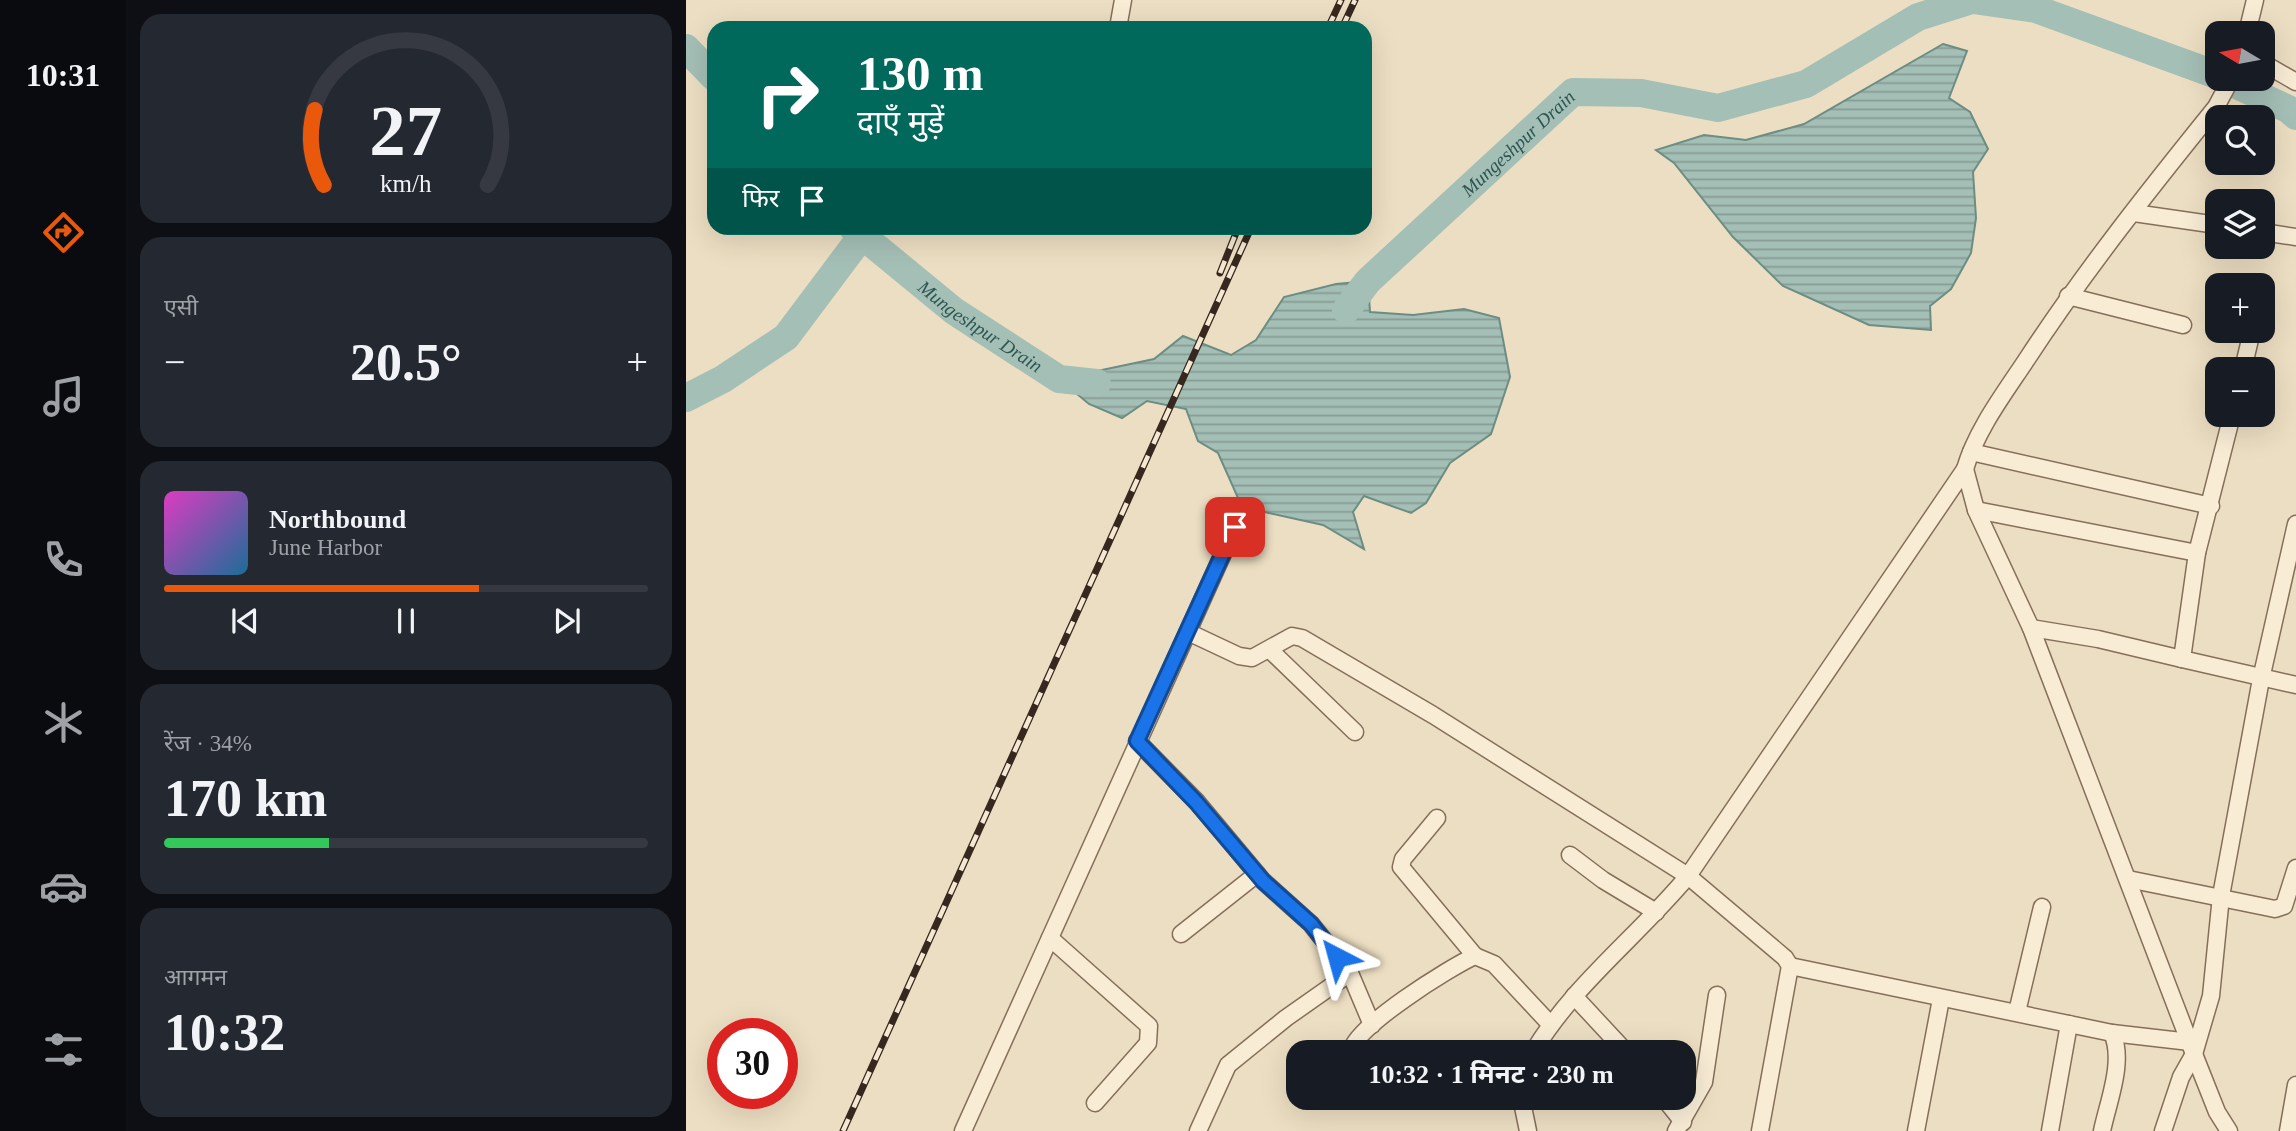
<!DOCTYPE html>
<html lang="hi">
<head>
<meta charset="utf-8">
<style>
  body { margin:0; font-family:"Times New Roman","Noto Sans Devanagari",serif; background:#242831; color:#f1f3f6; height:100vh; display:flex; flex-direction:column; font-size:26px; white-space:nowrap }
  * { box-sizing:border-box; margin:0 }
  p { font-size:23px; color:#9ea1a6 }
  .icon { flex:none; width:38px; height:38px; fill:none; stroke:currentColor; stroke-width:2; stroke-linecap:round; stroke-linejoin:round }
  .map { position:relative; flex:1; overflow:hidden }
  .sheet { display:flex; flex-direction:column; gap:14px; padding:14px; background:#0d0f14; width:560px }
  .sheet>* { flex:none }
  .banner { position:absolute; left:21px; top:21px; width:665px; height:214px; border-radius:21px; box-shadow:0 7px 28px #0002; background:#00695c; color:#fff; overflow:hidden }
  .needle { width:46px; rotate:280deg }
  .tools { position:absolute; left:1519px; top:21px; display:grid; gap:14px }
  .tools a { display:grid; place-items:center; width:70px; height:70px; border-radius:14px; background:#171b24; box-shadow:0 7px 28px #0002; font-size:35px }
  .speed { position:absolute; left:21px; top:1018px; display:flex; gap:14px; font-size:35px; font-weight:700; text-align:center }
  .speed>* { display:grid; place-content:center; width:91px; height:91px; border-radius:50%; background:#171b24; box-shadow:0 7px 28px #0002; line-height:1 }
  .speed .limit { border:10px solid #d22; background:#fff; color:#111 }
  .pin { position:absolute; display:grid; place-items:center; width:60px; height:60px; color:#fff; margin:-30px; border-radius:14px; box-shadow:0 4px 10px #0006 }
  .me { position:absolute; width:77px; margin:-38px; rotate:321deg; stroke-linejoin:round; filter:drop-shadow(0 0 5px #0008) }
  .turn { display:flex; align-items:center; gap:24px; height:147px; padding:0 35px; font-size:32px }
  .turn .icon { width:91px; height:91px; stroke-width:2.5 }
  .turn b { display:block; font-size:49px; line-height:60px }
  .then { display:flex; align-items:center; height:66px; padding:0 35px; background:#0003; gap:14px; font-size:26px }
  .big { font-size:52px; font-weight:700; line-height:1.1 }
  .sheet .tile { flex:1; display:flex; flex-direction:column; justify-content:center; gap:10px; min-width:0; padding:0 24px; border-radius:21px; background:#242831 }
  .sheet .dial { align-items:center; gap:0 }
  .dial svg { height:182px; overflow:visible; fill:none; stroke:#363941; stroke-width:7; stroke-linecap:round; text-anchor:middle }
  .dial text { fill:#f1f3f6; stroke:none }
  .song { display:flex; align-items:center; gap:21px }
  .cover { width:84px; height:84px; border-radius:10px; background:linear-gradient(135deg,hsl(310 70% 55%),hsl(200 70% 35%)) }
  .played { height:7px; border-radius:4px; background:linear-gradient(90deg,#ea580c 65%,#363941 65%) }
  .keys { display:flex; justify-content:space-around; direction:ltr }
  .heat { display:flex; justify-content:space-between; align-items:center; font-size:38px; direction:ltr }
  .charge { height:10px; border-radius:5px; background:linear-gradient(90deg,#34c759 34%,#363941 0) }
  .trip { position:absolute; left:600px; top:1040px; width:410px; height:70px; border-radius:21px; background:#171b24; box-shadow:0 7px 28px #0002; font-weight:700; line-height:70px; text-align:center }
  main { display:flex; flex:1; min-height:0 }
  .dock { display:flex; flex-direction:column; width:126px; justify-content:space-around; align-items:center; background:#090b0e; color:#9ea1a6 }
  .dock .icon { width:49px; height:49px }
  .dock .selected { color:#ea580c }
  .dock b { font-size:32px; color:#f1f3f6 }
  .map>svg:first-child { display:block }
  .water { fill:url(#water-rules); stroke:#6c8d83; stroke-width:2 }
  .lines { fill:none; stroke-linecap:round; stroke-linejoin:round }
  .river { stroke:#a4bfb6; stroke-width:28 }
  .street-casing { stroke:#866f5a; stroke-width:19 }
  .street { stroke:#f8ecd5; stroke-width:16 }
  .rail-casing { stroke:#36281e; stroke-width:7 }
  .rail { stroke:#f4e8d2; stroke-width:4.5; stroke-dasharray:13; stroke-linecap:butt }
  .route-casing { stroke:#114b97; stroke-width:18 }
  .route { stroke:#1a73e8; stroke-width:12 }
  .labels { text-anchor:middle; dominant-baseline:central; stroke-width:7; stroke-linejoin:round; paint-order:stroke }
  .water-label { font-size:19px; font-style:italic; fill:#2d5551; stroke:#f4e8d2 }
</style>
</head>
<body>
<main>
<nav class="dock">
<b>10:31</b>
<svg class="icon selected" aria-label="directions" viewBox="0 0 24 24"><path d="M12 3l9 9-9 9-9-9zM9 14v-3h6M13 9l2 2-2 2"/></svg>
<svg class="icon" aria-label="music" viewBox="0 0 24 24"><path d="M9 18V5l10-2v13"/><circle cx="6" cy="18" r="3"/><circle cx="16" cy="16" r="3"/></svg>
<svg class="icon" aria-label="phone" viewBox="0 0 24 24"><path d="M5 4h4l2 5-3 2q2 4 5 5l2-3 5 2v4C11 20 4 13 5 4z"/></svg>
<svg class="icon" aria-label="climate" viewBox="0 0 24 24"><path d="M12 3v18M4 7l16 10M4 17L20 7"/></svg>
<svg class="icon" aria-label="car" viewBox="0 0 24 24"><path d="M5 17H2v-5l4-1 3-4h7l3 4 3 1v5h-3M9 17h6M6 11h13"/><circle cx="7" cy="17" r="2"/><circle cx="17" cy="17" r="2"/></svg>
<svg class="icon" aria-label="filters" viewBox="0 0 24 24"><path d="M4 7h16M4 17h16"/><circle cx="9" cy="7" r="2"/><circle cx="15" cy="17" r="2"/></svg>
</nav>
<section class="sheet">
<div class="tile dial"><svg viewBox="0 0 100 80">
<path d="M14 69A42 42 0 1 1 86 69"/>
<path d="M14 69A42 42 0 0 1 10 36" stroke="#ea580c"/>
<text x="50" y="56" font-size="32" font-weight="700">27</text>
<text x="50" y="72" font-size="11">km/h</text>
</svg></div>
<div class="tile"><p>एसी</p>
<div class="heat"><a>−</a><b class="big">20.5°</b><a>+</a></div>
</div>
<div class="tile">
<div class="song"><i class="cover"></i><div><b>Northbound</b><p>June Harbor</p></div></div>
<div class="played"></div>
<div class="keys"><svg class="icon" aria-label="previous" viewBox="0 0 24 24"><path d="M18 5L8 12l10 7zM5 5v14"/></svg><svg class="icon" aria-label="pause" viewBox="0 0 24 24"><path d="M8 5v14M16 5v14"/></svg><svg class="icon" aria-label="next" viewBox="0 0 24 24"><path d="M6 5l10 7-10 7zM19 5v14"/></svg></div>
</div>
<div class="tile"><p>रेंज · 34%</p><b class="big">170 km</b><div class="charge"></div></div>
<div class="tile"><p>आगमन</p><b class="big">10:32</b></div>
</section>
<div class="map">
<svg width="1610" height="1131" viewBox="0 0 1610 1131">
  <defs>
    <pattern id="water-rules" width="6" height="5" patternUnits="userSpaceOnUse" patternTransform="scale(1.75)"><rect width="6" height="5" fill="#a4bfb6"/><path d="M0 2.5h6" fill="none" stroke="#869b93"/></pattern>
  </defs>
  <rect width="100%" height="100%" fill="#ecdec2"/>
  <!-- water -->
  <g class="water">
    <polygon points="1257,44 1281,51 1263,98 1284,112 1302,149 1287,172 1290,218 1285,253 1265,289 1244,306 1245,330 1183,325 1097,286 1047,237 988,163 970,150 1018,135 1060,140 1118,124"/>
    <polygon points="682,281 684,312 727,315 778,309 813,318 824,377 805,434 764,463 740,503 725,513 678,496 667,512 678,549 637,525 556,507 532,453 512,441 500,409 461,401 436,418 403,404 373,379 468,359 497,336 545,355 570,340 598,297 650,284"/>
  </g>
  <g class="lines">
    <!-- river -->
    <g class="river">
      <polyline points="1287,0 1350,9 1531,75"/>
      <polyline points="0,48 28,77"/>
      <polyline points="1538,79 1602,109 1610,116"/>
      <path id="s1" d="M167,228L268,311L373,379L411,383"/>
      <path id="s2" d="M660,310L682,281L887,92L955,93L1032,108L1120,84L1232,17L1286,0"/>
      <polyline points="0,398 37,379 100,337 175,237"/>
    </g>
    <!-- street casing -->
    <g class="street-casing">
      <g id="street">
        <polyline points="432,28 437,0"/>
        <polyline points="1561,33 1569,0"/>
        <polyline points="1577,63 1610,82"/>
        <polyline points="1448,213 1531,225"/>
        <polyline points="1577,232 1610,237"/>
        <polyline points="1382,296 1497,325"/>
        <polyline points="1557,369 1566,331"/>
        <polyline points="1546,415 1511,553 1496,659 1610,685"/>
        <polyline points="1285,452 1525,506"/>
        <polyline points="1279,469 1290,510 1345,628 1508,1054 1531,1112 1543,1131"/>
        <polyline points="1290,510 1511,553"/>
        <polyline points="1345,628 1412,639 1496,659"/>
        <path d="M502,632L553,656L566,658L606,636L616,638L747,715L1002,876L1279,469C1290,431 1317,395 1339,362C1397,273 1463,190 1530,107L1545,79"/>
        <polyline points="584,650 669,732"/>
        <polyline points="451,741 511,802 577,881 625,924 664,973 686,1025"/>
        <polyline points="751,818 717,859 715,867 789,956"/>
        <polyline points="884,855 917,880 970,912"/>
        <polyline points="1442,879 1589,909 1598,906 1610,868"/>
        <polyline points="495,934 571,874"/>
        <polyline points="364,938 463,1026 462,1043 409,1103"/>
        <polyline points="1104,966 1426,1033 1504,1042"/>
        <polyline points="888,996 940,1052"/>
        <polyline points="1331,1012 1356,907"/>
        <path d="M665,1052C665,1029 766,966 789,956L808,964L864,1024"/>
        <path d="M847,1052C888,984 952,936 1002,876L1099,958L1104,966L1074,1131"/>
        <polyline points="835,1097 842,1131"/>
        <polyline points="977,1097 997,1122"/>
        <polyline points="654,1100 656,1097"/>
        <polyline points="277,1131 549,527"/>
        <polyline points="512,1131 542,1065 600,1018 664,973"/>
        <polyline points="990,1131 1018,1082 1031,995"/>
        <polyline points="1230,1131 1255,999"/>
        <polyline points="1364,1131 1383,1024"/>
        <path d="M1416,1131C1422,1102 1439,1061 1426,1033"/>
        <polyline points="1477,1131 1495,1077 1508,1054 1525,996 1535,896 1575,679 1610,524"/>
        <polyline points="1602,1131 1610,1085"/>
      </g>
    </g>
    <!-- street -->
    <use href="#street" class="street"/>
    <!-- rail casing -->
    <g class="rail-casing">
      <g id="rail">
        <polyline points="642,28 655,0"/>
        <polyline points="656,28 669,0"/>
        <polyline points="534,273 552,228"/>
        <polyline points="157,1131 565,228"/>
      </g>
    </g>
    <!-- rail -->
    <use href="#rail" class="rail"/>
  </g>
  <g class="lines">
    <!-- route casing -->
    <g class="route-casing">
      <polyline id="route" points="549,527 451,741 510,802 577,881 625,924 651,957"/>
    </g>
    <!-- route -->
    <use href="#route" class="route"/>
  </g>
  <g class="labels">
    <!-- water labels -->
    <g class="water-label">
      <text stroke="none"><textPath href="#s2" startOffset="240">Mungeshpur Drain</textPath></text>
      <text stroke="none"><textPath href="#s1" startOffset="161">Mungeshpur Drain</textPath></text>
    </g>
  </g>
</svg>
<div class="tools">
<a><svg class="needle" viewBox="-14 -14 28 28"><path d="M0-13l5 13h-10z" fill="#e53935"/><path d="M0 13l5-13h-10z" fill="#9ea1a6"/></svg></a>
<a><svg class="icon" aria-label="search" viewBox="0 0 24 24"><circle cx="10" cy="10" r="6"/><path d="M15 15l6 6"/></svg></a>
<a><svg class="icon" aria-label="layers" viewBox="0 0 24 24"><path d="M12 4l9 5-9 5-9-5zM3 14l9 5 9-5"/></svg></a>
<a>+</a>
<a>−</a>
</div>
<div class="speed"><div class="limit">30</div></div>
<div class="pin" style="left:549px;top:527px;background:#d93025"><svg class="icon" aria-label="arrive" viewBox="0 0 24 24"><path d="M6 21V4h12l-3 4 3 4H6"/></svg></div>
<svg class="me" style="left:651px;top:957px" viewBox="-20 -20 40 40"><path d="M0-17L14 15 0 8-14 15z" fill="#1a73e8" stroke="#fff" stroke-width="4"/></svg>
<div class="trip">10:32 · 1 मिनट · 230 m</div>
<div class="banner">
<div class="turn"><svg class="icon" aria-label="right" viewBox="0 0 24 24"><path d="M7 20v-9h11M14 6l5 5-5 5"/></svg><div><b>130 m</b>दाएँ मुड़ें</div></div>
<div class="then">फिर<svg class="icon" aria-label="arrive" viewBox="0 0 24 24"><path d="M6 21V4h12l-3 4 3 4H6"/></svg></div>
</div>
</div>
</main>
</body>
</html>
